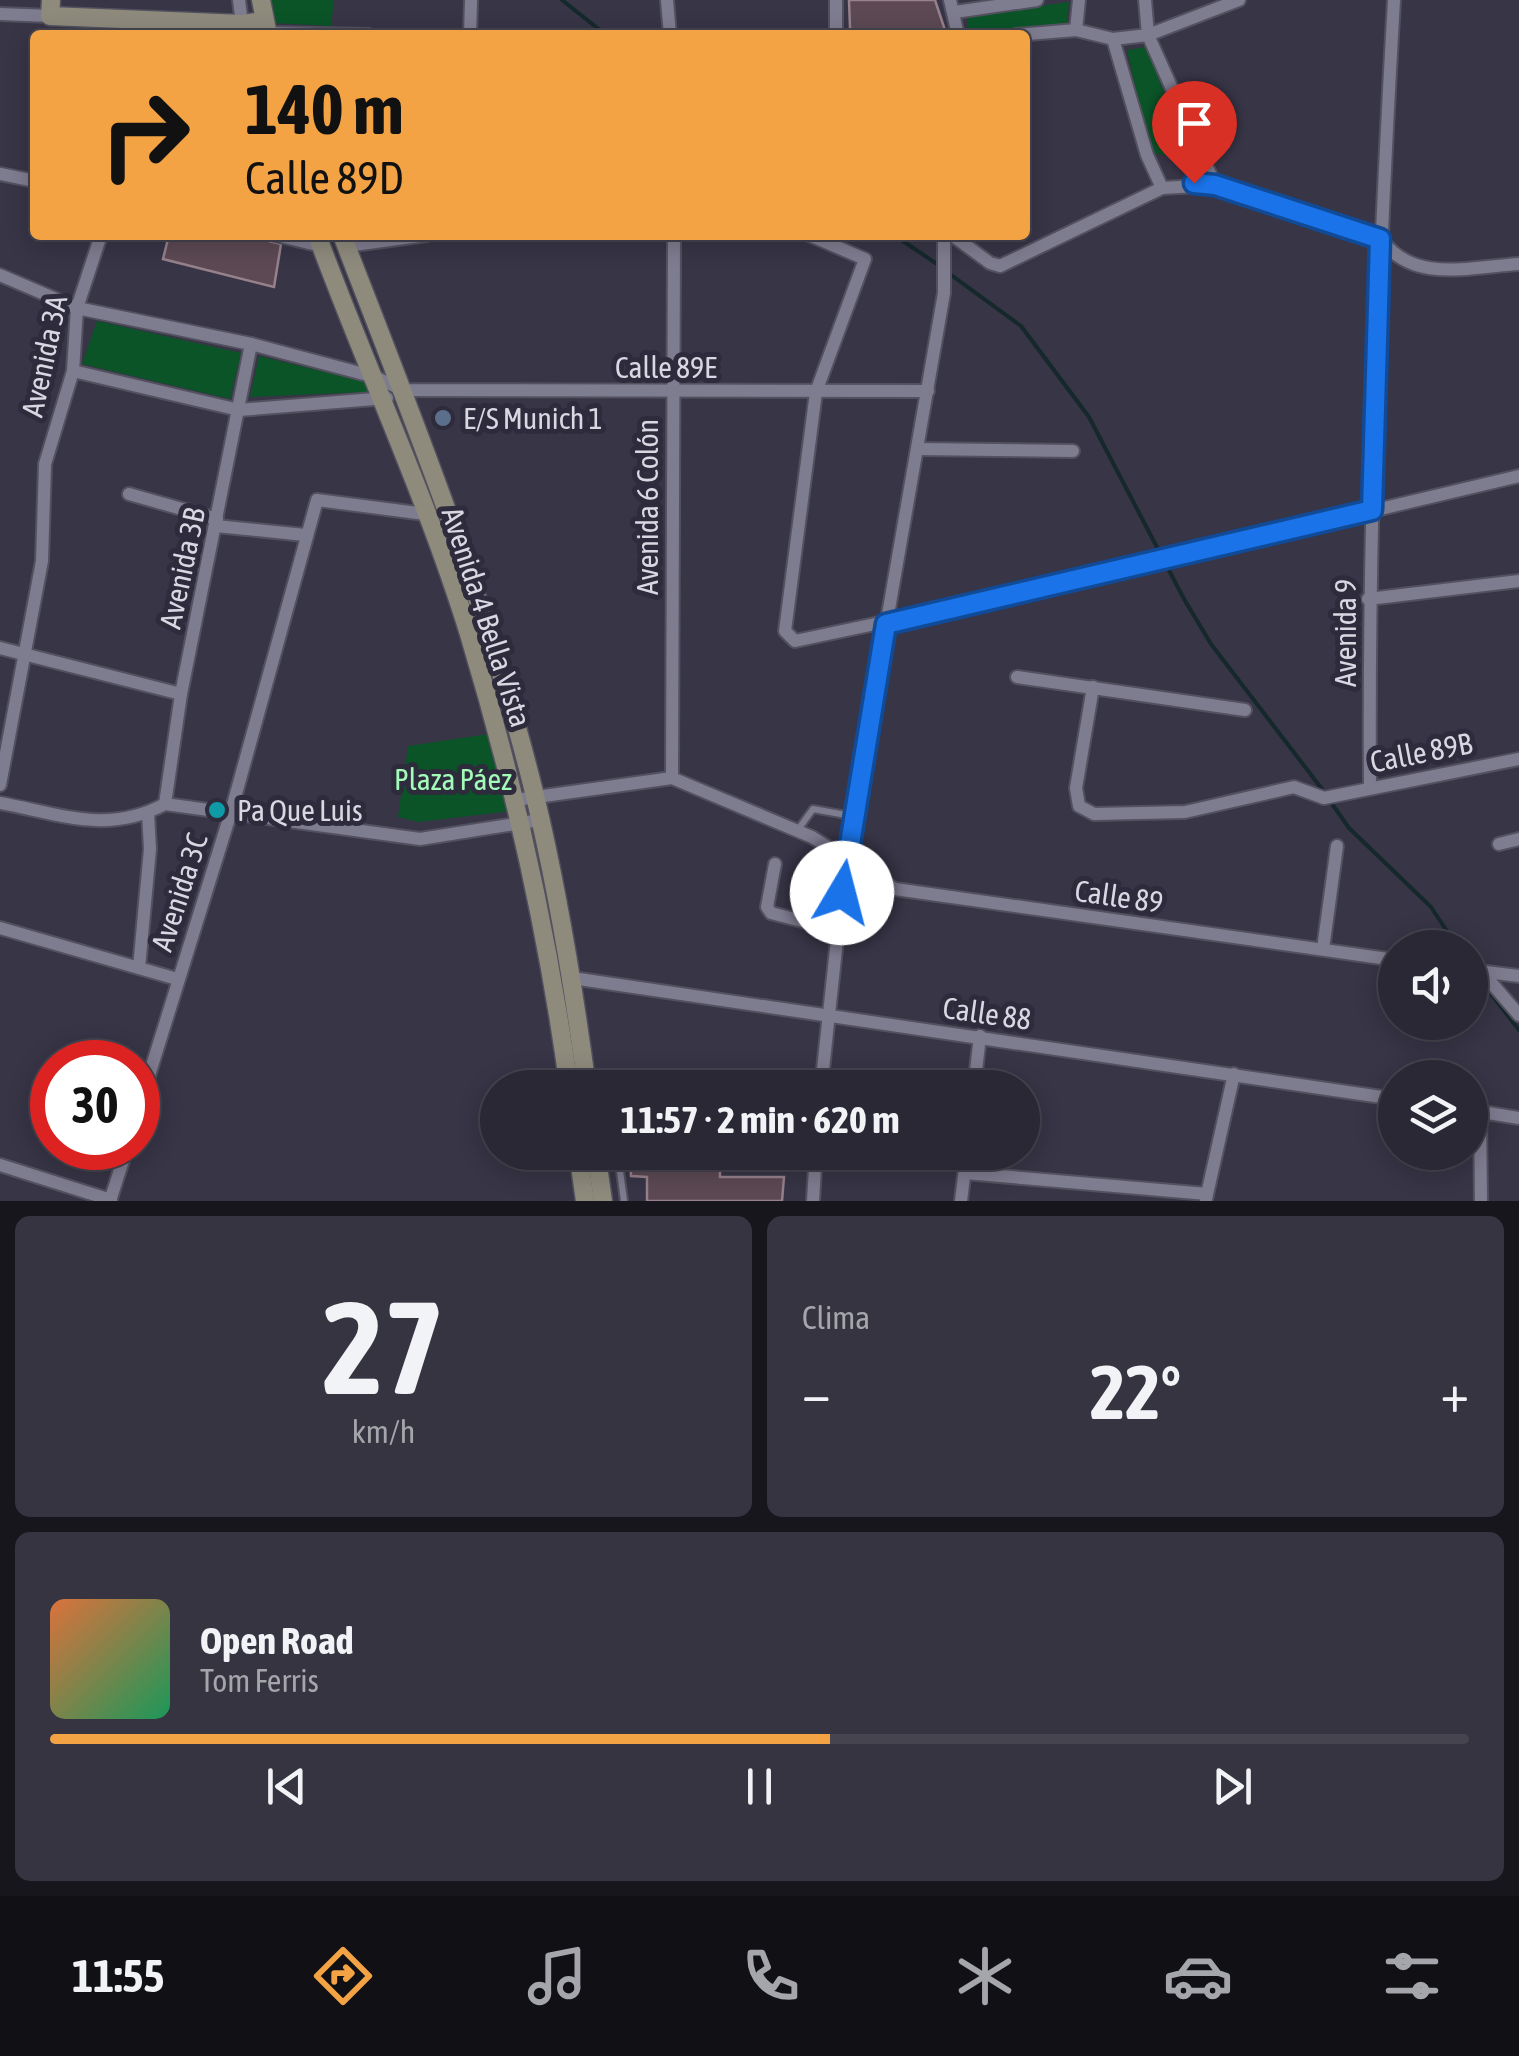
<!DOCTYPE html>
<html lang="es">
<head>
<meta charset="utf-8">
<style>
  body { margin:0; font-family:"Asap Condensed",sans-serif; background:#353440; color:#f1f3f6; height:100vh; display:flex; flex-direction:column; font-size:38px; white-space:nowrap }
  * { box-sizing:border-box; margin:0 }
  p { font-size:32px; color:#a5a6ac }
  .icon { flex:none; width:55px; height:55px; fill:none; stroke:currentColor; stroke-width:2; stroke-linecap:round; stroke-linejoin:round }
  .map { position:relative; height:1201px; overflow:hidden }
  .side { display:flex; flex-direction:column; gap:15px; padding:15px; background:#17161d; flex:1 }
  .side>* { flex:none }
  .guide { position:absolute; left:30px; top:30px; width:1000px; height:210px; border-radius:10px; box-shadow:0 5px 25px #0003,0 0 0 2px #45444f; background:#f4a344; color:#111; overflow:hidden }
  .buttons { position:absolute; left:1378px; top:930px; display:grid; gap:20px }
  .buttons a { display:grid; place-items:center; width:110px; height:110px; border-radius:50%; background:#292834; box-shadow:0 5px 25px #0003,0 0 0 2px #45444f; font-size:50px }
  .speed { position:absolute; left:30px; top:1040px; display:flex; gap:20px; font-size:50px; font-weight:700; text-align:center }
  .speed>* { display:grid; place-content:center; width:130px; height:130px; border-radius:50%; background:#292834; box-shadow:0 5px 25px #0003,0 0 0 2px #45444f; line-height:1 }
  .speed .limit { border:15px solid #d22; background:#fff; color:#111 }
  .pin { position:absolute; display:grid; place-items:center; width:85px; height:85px; color:#fff; margin:-102px -42px; border-radius:50% 50% 50% 0; rotate:-45deg; box-shadow:0 0 10px #0007 }
  .pin .icon { rotate:45deg }
  .me { position:absolute; width:110px; margin:-55px; rotate:8deg; stroke-linejoin:round; filter:drop-shadow(0 0 8px #0008) }
  .turn { display:flex; align-items:center; gap:35px; height:210px; padding:0 50px; font-size:45px }
  .turn .icon { width:130px; height:130px; stroke-width:2.5 }
  .turn b { display:block; font-size:70px; line-height:85px }
  .big { font-size:75px; font-weight:700; line-height:1.1 }
  .side .card { flex:1; display:flex; flex-direction:column; justify-content:center; gap:15px; min-width:0; padding:0 35px; border-radius:15px; background:#353440 }
  .side .dial { align-items:center; gap:0 }
  .dial b { font-size:130px; line-height:1 }
  .song { display:flex; align-items:center; gap:30px }
  .cover { width:120px; height:120px; border-radius:15px; background:linear-gradient(135deg,hsl(20 70% 55%),hsl(150 70% 35%)) }
  .played { height:10px; border-radius:5px; background:linear-gradient(90deg,#f4a344 55%,#45444f 55%) }
  .keys { display:flex; justify-content:space-around; direction:ltr }
  .heat { display:flex; justify-content:space-between; align-items:center; font-size:55px; direction:ltr }
  .side .tiles { flex:1; display:grid; gap:15px; grid-template-columns:1fr 1fr }
  .card:last-child { grid-column:span 2 }
  .trip { position:absolute; left:480px; top:1070px; width:560px; height:100px; border-radius:50px; background:#292834; box-shadow:0 5px 25px #0003,0 0 0 2px #45444f; font-weight:700; line-height:100px; text-align:center }
  .dock { display:flex; height:160px; justify-content:space-around; align-items:center; background:#101015; color:#a5a6ac }
  .dock .icon { width:70px; height:70px }
  .dock .current { color:#f4a344 }
  .dock b { font-size:45px; color:#f1f3f6 }
  .map>svg:first-child { display:block }
  .green { fill:#0a5428 }
  .lines { fill:none; stroke-linecap:round; stroke-linejoin:round }
  .stream { stroke:#15282b; stroke-width:4 }
  .building { fill:#5c4953; stroke:#96818c; stroke-width:2.5 }
  .lane-casing { stroke:#53515f; stroke-width:10 }
  .street-casing { stroke:#53515f; stroke-width:16 }
  .secondary-casing { stroke:#53515f; stroke-width:21 }
  .lane { stroke:#7e7c8f; stroke-width:6 }
  .street { stroke:#7e7c8f; stroke-width:12 }
  .secondary { stroke:#8e8b7d; stroke-width:18 }
  .route-casing { stroke:#114b97; stroke-width:25 }
  .route { stroke:#1a73e8; stroke-width:18 }
  .service-dot { fill:#5c6f8a; stroke:#2d2b3c; stroke-width:4 }
  .culture-dot { fill:#0f9aa8; stroke:#2d2b3c; stroke-width:4 }
  .labels { text-anchor:middle; dominant-baseline:central; stroke-width:10; stroke-linejoin:round; paint-order:stroke }
  .street-label { font-size:30px; fill:#d8d7e2; stroke:#2d2b3c }
  .poi-label { font-size:30px; fill:#d8d7e2; stroke:#2d2b3c; text-anchor:start }
  .park-label { font-size:30px; fill:#a3fbb9; stroke:#2d2b3c }
</style>
</head>
<body>
<div class="map">
<svg width="1519" height="1201" viewBox="0 0 1519 1201">
  <rect width="100%" height="100%" fill="#373546"/>
  <!-- green -->
  <g class="green">
    <polygon points="272,0 334,0 331,26 273,23"/>
    <polygon points="1069,2 1067,24 967,34 967,16"/>
    <polygon points="1146,47 1190,158 1150,153 1127,50"/>
    <polygon points="97,321 241,353 230,399 82,364"/>
    <polygon points="259,356 369,383 368,392 250,397"/>
    <polygon points="496,733 512,811 418,822 398,817 408,746"/>
  </g>
  <g class="lines">
    <!-- stream -->
    <g class="stream">
      <polyline points="562,0 606,35"/>
      <polyline points="894,235 940,266"/>
      <polyline points="947,272 1021,326 1089,417 1184,599 1211,644 1325,793"/>
      <polyline points="1330,801 1349,828 1431,907 1458,948"/>
      <polyline points="1478,977 1519,1030"/>
    </g>
  </g>
  <!-- building -->
  <g class="building">
    <polygon points="849,0 935,0 946,33 857,34 850,28"/>
    <polygon points="169,235 244,235 281,244 274,287 163,259"/>
    <polygon points="630,1152 720,1152 720,1177 784,1177 782,1201 647,1201 647,1177 631,1176"/>
  </g>
  <g class="lines">
    <!-- lane casing -->
    <g class="lane-casing">
      <g id="lane">
        <polyline points="797,831 813,809 852,816"/>
        <polyline points="618,1156 624,1201"/>
      </g>
    </g>
    <!-- street casing -->
    <g class="street-casing">
      <g id="street">
        <polyline points="239,0 242,24"/>
        <polyline points="667,0 670,35"/>
        <polyline points="836,0 836,35"/>
        <polyline points="950,0 958,35"/>
        <polyline points="1145,0 1148,35 1215,185"/>
        <polyline points="955,12 1037,0"/>
        <polyline points="0,14 50,16"/>
        <polyline points="1076,30 1079,0"/>
        <polyline points="267,33 369,35"/>
        <polyline points="470,35 471,0"/>
        <polyline points="1016,35 1076,30 1113,39 1148,35 1239,0"/>
        <polyline points="1113,39 1147,155 1162,188"/>
        <polyline points="0,174 35,181"/>
        <polyline points="276,235 321,246"/>
        <polyline points="809,235 865,259 816,392 785,631 795,641 1077,581 1519,476"/>
        <path d="M952,235L990,263L1000,266L1162,188L1215,185L1381,239C1413,284 1470,267 1519,264"/>
        <polyline points="346,246 427,235"/>
        <polyline points="0,275 77,308 251,344 375,377 403,390 928,391"/>
        <polyline points="73,371 239,410 387,398"/>
        <polyline points="918,449 1073,451"/>
        <polyline points="129,494 217,519"/>
        <polyline points="216,526 305,535"/>
        <polyline points="1368,599 1519,581"/>
        <polyline points="0,648 181,694"/>
        <polyline points="1017,677 1245,710"/>
        <polyline points="1093,687 1076,788 1079,806 1094,814 1185,812 1294,787 1324,798 1519,759"/>
        <polyline points="672,778 674,235"/>
        <polyline points="0,785 42,561 45,464 73,371 77,308 101,235"/>
        <path d="M1370,786C1368,524 1379,262 1394,0"/>
        <polyline points="515,800 672,778 812,837 895,889 1395,960"/>
        <path d="M0,803C61,814 107,835 165,804L420,839L540,820"/>
        <polyline points="165,804 181,694 251,344"/>
        <polyline points="1499,844 1519,839"/>
        <polyline points="775,864 767,907 771,913 837,930"/>
        <polyline points="0,928 177,979"/>
        <polyline points="1323,949 1337,846"/>
        <polyline points="139,968 150,849 148,813"/>
        <polyline points="1470,970 1519,976"/>
        <polyline points="1482,972 1519,1015"/>
        <polyline points="572,978 1395,1099"/>
        <polyline points="821,1088 846,856 944,293 944,235"/>
        <polyline points="974,1088 980,1036"/>
        <polyline points="1470,1110 1519,1118"/>
        <polyline points="138,1111 231,812 317,500 425,514"/>
        <polyline points="1480,1112 1481,1201"/>
        <polyline points="0,1165 111,1200"/>
        <polyline points="965,1173 1207,1194"/>
        <polyline points="1206,1199 1234,1074"/>
        <polyline points="110,1201 127,1148"/>
        <polyline points="813,1201 816,1152"/>
        <polyline points="961,1201 967,1152"/>
      </g>
    </g>
    <!-- secondary casing -->
    <g class="secondary-casing">
      <g id="secondary">
        <polyline points="51,0 50,16 242,24 264,21"/>
        <polyline points="261,0 268,35"/>
        <path d="M317,235C366,368 427,498 469,634C514,783 548,934 569,1088"/>
        <path d="M342,235C413,419 488,604 535,796C558,892 574,990 587,1088"/>
        <polyline points="578,1152 585,1201"/>
        <polyline points="596,1152 603,1201"/>
      </g>
    </g>
    <!-- lane -->
    <use href="#lane" class="lane"/>
    <!-- street -->
    <use href="#street" class="street"/>
    <!-- secondary -->
    <use href="#secondary" class="secondary"/>
  </g>
  <g class="lines">
    <!-- route casing -->
    <g class="route-casing">
      <polyline id="route" points="842,893 886,624 1372,510 1380,239 1215,185 1194,183"/>
    </g>
    <!-- route -->
    <use href="#route" class="route"/>
  </g>
  <!-- markers -->
  <circle class="service-dot" cx="443" cy="418" r="10"/>
  <circle class="culture-dot" cx="217" cy="810" r="10"/>
  <g class="labels">
    <!-- street labels -->
    <g class="street-label">
      <text transform="translate(44 356) rotate(-78)">Avenida 3A</text>
      <text x="666" y="367">Calle 89E</text>
      <text transform="translate(647 507) rotate(-90)">Avenida 6 Colón</text>
      <text transform="translate(182 568) rotate(-78)">Avenida 3B</text>
      <text transform="translate(487 617) rotate(72)">Avenida 4 Bella Vista</text>
      <text transform="translate(1345 633) rotate(-90)">Avenida 9</text>
      <text transform="translate(1421 752) rotate(-11)">Calle 89B</text>
      <text transform="translate(179 892) rotate(-72)">Avenida 3C</text>
      <text transform="translate(1119 896) rotate(8)">Calle 89</text>
      <text transform="translate(987 1013) rotate(8)">Calle 88</text>
    </g>
    <!-- poi labels -->
    <g class="poi-label">
      <text x="463" y="418">E/S Munich 1</text>
      <text x="237" y="810">Pa Que Luis</text>
    </g>
    <!-- park labels -->
    <g class="park-label">
      <text x="453" y="779">Plaza Páez</text>
    </g>
  </g>
</svg>
<div class="buttons">
<a><svg class="icon" aria-label="sound" viewBox="0 0 24 24"><path d="M4 9h4l5-4v14l-5-4H4zM17 9q2 3 0 6"/></svg></a>
<a><svg class="icon" aria-label="layers" viewBox="0 0 24 24"><path d="M12 4l9 5-9 5-9-5zM3 14l9 5 9-5"/></svg></a>
</div>
<div class="speed"><div class="limit">30</div></div>
<div class="pin" style="left:1194px;top:183px;background:#d93025"><svg class="icon" aria-label="arrive" viewBox="0 0 24 24"><path d="M6 21V4h12l-3 4 3 4H6"/></svg></div>
<svg class="me" style="left:842px;top:893px" viewBox="-20 -20 40 40"><circle r="19" fill="#fff"/><path d="M0-13L10 11 0 6-10 11z" fill="#1a73e8"/></svg>
<div class="trip">11:57 · 2 min · 620 m</div>
<div class="guide">
<div class="turn"><svg class="icon" aria-label="right" viewBox="0 0 24 24"><path d="M7 20v-9h11M14 6l5 5-5 5"/></svg><div><b>140 m</b>Calle 89D</div></div>
</div>
</div>
<section class="side">
<div class="tiles">
<div class="card dial"><b>27</b><p>km/h</p></div>
<div class="card"><p>Clima</p>
<div class="heat"><a>−</a><b class="big">22°</b><a>+</a></div>
</div>
<div class="card">
<div class="song"><i class="cover"></i><div><b>Open Road</b><p>Tom Ferris</p></div></div>
<div class="played"></div>
<div class="keys"><svg class="icon" aria-label="previous" viewBox="0 0 24 24"><path d="M18 5L8 12l10 7zM5 5v14"/></svg><svg class="icon" aria-label="pause" viewBox="0 0 24 24"><path d="M8 5v14M16 5v14"/></svg><svg class="icon" aria-label="next" viewBox="0 0 24 24"><path d="M6 5l10 7-10 7zM19 5v14"/></svg></div>
</div>
</div>
</section>
<nav class="dock">
<b>11:55</b>
<svg class="icon current" aria-label="directions" viewBox="0 0 24 24"><path d="M12 3l9 9-9 9-9-9zM9 14v-3h6M13 9l2 2-2 2"/></svg>
<svg class="icon" aria-label="music" viewBox="0 0 24 24"><path d="M9 18V5l10-2v13"/><circle cx="6" cy="18" r="3"/><circle cx="16" cy="16" r="3"/></svg>
<svg class="icon" aria-label="phone" viewBox="0 0 24 24"><path d="M5 4h4l2 5-3 2q2 4 5 5l2-3 5 2v4C11 20 4 13 5 4z"/></svg>
<svg class="icon" aria-label="climate" viewBox="0 0 24 24"><path d="M12 3v18M4 7l16 10M4 17L20 7"/></svg>
<svg class="icon" aria-label="car" viewBox="0 0 24 24"><path d="M5 17H2v-5l4-1 3-4h7l3 4 3 1v5h-3M9 17h6M6 11h13"/><circle cx="7" cy="17" r="2"/><circle cx="17" cy="17" r="2"/></svg>
<svg class="icon" aria-label="filters" viewBox="0 0 24 24"><path d="M4 7h16M4 17h16"/><circle cx="9" cy="7" r="2"/><circle cx="15" cy="17" r="2"/></svg>
</nav>
</body>
</html>
